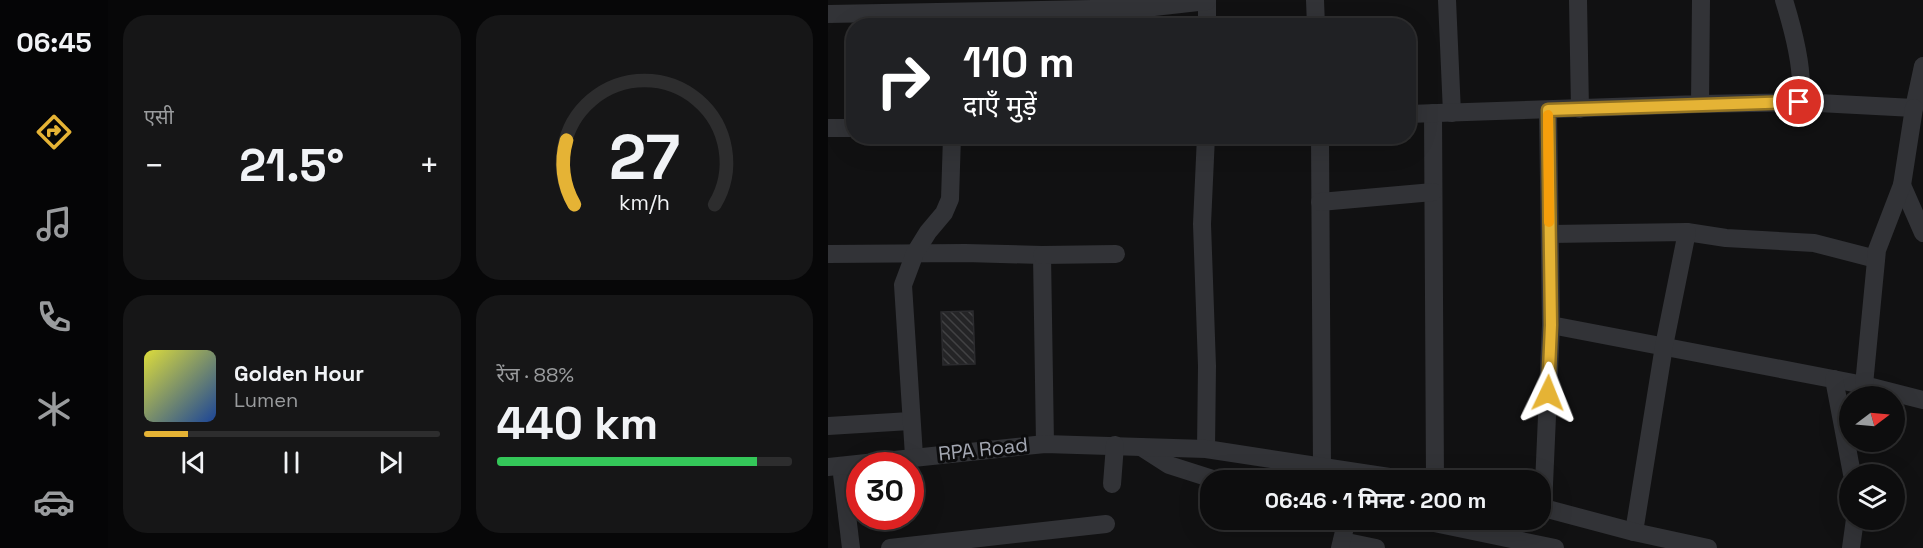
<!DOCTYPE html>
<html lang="hi">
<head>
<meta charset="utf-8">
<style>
  body { margin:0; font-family:"Space Grotesk","Noto Sans Devanagari",sans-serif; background:#161617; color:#f1f3f6; height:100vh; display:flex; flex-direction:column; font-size:22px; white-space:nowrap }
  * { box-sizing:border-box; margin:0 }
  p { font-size:20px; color:#9a9c9e }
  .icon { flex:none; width:33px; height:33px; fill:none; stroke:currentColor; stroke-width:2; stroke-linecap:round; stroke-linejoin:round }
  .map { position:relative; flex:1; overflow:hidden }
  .panel { display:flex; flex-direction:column; gap:15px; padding:15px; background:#070708; width:720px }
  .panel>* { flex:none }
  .hud { position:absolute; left:18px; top:18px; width:570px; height:126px; border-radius:24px; box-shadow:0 6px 24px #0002,0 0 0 2px #2d2d2e; background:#202124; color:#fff; overflow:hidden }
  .needle { width:39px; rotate:74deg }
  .controls { position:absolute; left:1011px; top:386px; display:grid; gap:12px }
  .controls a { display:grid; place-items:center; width:66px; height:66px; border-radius:50%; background:#0d0d0e; box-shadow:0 6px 24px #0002,0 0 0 2px #2d2d2e; font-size:30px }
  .speed { position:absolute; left:18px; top:452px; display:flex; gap:12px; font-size:30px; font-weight:700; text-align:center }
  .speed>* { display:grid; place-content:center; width:78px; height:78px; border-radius:50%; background:#0d0d0e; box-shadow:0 6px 24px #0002,0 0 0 2px #2d2d2e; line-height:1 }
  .speed .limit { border:9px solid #d22; background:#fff; color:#111 }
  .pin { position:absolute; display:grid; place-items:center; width:51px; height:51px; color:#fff; margin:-26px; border:3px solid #fff; border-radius:50%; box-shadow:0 2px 6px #0007 }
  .me { position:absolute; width:66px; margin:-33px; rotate:2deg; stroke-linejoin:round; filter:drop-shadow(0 0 4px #0008) }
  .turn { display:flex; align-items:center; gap:21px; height:126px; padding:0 18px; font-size:27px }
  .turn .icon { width:78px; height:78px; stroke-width:2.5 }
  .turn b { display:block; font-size:42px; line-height:51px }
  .big { font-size:45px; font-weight:700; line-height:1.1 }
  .panel .tile { flex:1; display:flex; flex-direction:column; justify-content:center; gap:9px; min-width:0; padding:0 21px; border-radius:24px; background:#161617 }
  .panel .dial { align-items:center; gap:0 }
  .dial svg { height:156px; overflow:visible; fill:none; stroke:#2d2d2e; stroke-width:7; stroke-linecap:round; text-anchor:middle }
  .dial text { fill:#f1f3f6; stroke:none }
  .song { display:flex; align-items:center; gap:18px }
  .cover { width:72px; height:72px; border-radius:9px; background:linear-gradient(135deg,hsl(60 70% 55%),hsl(220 70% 35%)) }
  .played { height:6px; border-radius:3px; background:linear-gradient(90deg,#e5b335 15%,#2d2d2e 15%) }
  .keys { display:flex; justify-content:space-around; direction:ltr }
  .heat { display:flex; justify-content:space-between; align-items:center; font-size:33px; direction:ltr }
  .charge { height:9px; border-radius:4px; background:linear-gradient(90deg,#34c759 88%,#2d2d2e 0) }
  .panel .tiles { flex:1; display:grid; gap:15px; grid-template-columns:repeat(2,1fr) }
  .trip { position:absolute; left:372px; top:470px; width:351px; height:60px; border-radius:24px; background:#0d0d0e; box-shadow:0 6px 24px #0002,0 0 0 2px #2d2d2e; font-weight:700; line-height:60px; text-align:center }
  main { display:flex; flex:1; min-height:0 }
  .tabs { display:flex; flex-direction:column; width:108px; justify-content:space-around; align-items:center; background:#050506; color:#9a9c9e }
  .tabs .icon { width:42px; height:42px }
  .tabs .selected { color:#e5b335 }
  .tabs b { font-size:27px; color:#f1f3f6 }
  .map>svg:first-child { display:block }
  .building { fill:url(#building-back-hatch); stroke:#2b2b2e; stroke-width:1.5 }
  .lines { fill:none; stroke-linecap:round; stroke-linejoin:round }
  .minor { stroke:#323337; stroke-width:18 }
  .route-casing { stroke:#957422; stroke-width:15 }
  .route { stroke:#e5b335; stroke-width:10 }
  .slow { stroke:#f59e0b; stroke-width:10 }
  .labels { text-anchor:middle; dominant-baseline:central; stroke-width:6; stroke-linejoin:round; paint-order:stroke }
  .street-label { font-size:20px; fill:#a3a7b2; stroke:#0c0c0d }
</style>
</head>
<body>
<main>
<nav class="tabs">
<b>06:45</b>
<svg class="icon selected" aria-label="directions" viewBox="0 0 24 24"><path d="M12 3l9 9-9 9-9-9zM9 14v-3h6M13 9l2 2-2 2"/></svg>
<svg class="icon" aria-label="music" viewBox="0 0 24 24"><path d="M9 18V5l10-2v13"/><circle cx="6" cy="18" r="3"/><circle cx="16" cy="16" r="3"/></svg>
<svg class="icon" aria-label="phone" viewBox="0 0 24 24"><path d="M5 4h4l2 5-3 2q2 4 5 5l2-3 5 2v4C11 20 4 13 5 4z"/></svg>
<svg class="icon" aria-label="climate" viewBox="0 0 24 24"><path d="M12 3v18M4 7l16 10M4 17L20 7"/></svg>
<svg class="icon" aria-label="car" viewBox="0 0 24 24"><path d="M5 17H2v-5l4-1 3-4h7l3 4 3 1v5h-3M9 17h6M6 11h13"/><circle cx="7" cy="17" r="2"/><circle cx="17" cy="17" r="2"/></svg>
</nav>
<section class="panel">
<div class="tiles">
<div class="tile"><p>एसी</p>
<div class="heat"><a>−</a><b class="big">21.5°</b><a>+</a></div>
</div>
<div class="tile dial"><svg viewBox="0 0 100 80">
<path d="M14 69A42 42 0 1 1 86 69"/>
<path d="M14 69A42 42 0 0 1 10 36" stroke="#e5b335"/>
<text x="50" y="56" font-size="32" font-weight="700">27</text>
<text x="50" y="72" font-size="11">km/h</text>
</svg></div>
<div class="tile">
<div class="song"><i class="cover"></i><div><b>Golden Hour</b><p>Lumen</p></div></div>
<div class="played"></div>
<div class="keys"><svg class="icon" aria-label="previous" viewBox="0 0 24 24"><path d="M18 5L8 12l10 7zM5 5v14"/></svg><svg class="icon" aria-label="pause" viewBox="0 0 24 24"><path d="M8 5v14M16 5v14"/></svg><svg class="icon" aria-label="next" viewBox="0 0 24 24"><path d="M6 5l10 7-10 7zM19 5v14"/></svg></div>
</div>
<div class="tile"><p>रेंज · 88%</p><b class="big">440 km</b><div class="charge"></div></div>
</div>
</section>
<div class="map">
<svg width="1095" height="548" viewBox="0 0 1095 548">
  <defs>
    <pattern id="building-back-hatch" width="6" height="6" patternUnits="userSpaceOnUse" patternTransform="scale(1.5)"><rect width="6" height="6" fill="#242426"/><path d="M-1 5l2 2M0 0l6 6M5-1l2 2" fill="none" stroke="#414143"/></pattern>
  </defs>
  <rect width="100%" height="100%" fill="#111112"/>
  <!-- building -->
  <polygon class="building" points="145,311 147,364 115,365 113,312"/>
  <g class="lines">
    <!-- minor -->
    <g class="minor">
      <polyline points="379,0 379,26"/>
      <polyline points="487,0 488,26"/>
      <polyline points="619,0 624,113"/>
      <polyline points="750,0 752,109"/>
      <path d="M956,0C964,26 978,76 971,102"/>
      <polyline points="0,14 317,8 379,1"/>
      <polyline points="872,104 971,102 1086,108 1095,66"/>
      <polyline points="720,110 723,325 1036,385 1095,400"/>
      <polyline points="605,113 607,480"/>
      <polyline points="580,114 872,104 873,0"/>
      <polyline points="0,128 26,128"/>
      <polyline points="492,136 494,467"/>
      <polyline points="1074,185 1095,233"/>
      <polyline points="492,202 605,192"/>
      <polyline points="859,232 898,238 986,243 1048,259"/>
      <polyline points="722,234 859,232 836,346 806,532"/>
      <polyline points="0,254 137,253 214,255 217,444"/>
      <polyline points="214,255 288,254"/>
      <polyline points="1006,379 1024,474"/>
      <polyline points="1036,385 1049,250 1074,185 1086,108"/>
      <polyline points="0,426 82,421"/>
      <polyline points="313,447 341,465 388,480"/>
      <polyline points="378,449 379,366 374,224 378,136"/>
      <polyline points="86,456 75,285 87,253 100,232 116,213 122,199 124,136"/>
      <polyline points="13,466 23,548"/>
      <polyline points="0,467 217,444 378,449 581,480"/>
      <polyline points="284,484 287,445"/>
      <polyline points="712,507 806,532 880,548"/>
      <polyline points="715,507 723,325"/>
      <polyline points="587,519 727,548"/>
      <polyline points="514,541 548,548"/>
      <polyline points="62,548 278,524"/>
      <polyline points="512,548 519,519"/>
      <polyline points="1023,548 1027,519"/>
    </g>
  </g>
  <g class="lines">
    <!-- route casing -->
    <g class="route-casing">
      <polyline id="route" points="720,393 723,325 720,110 971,102"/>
    </g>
    <!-- route -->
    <use href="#route" class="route"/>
    <!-- slow -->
    <polyline class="slow" points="720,115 721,222"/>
  </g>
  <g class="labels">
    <!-- street labels -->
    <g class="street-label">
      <text transform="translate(155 449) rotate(-6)">RPA Road</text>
    </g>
  </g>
</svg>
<div class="controls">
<a><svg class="needle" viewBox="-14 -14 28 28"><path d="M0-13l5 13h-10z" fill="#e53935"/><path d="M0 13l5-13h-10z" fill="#9a9c9e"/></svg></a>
<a><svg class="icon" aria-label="layers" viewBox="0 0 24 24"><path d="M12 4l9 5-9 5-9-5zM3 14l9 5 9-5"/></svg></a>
</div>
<div class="speed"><div class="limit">30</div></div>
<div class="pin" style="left:971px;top:102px;background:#d93025"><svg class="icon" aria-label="arrive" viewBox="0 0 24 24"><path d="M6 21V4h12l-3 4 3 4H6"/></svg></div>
<svg class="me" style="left:720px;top:393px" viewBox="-20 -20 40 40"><path d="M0-17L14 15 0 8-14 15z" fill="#e5b335" stroke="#fff" stroke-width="4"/></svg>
<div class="trip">06:46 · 1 मिनट · 200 m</div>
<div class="hud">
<div class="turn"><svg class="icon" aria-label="right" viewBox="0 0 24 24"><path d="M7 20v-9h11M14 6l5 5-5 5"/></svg><div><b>110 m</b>दाएँ मुड़ें</div></div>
</div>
</div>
</main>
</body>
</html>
